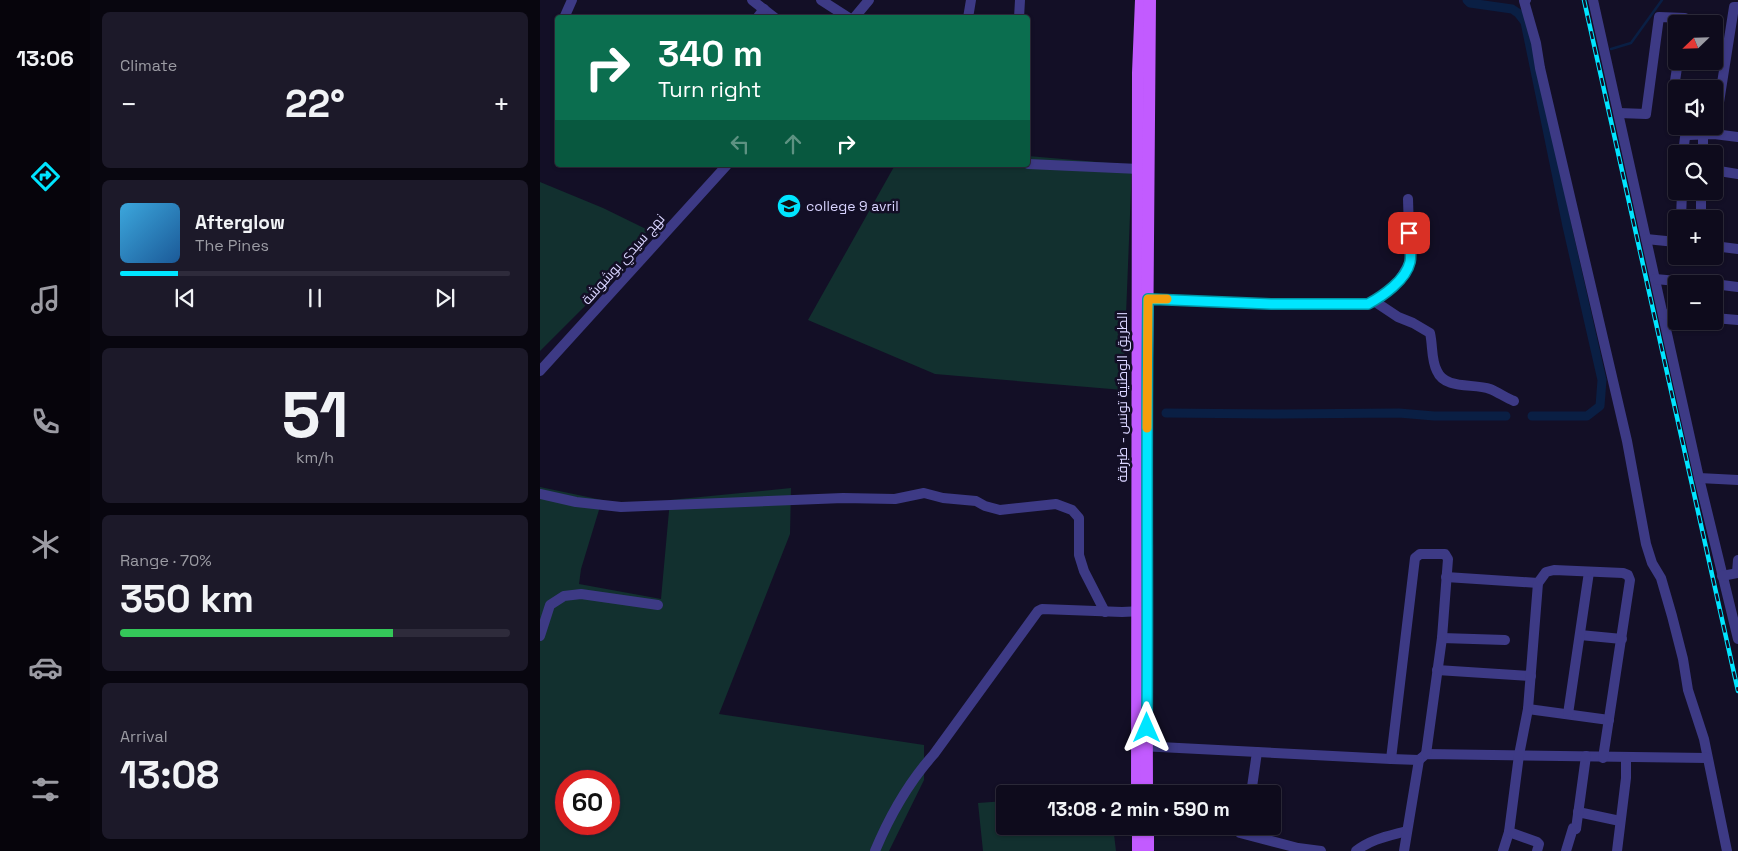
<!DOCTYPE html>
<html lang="en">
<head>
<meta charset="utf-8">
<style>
  body { margin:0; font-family:"Space Grotesk",Cairo,sans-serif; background:#1c1929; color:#f1f3f6; height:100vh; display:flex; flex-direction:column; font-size:19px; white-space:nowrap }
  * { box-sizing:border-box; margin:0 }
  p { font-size:16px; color:#9b9ba3 }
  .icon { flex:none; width:28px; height:28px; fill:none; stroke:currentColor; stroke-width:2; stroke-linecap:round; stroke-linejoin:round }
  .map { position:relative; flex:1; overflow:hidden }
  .sheet { display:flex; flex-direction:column; gap:12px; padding:12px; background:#08060f; width:450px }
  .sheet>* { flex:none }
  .guide { position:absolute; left:15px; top:15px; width:475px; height:152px; border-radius:5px; box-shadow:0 1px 4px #0004,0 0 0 1px #2e2b3b; background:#0b6e4f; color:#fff; overflow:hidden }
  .needle { width:32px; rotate:247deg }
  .buttons { position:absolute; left:1128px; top:15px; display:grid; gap:10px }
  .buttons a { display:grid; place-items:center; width:55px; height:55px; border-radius:5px; background:#0e0b1c; box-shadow:0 1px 4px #0004,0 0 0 1px #2e2b3b; font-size:25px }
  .speed { position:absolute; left:15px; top:770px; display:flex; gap:10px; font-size:25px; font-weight:700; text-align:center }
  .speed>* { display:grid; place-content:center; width:65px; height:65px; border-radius:50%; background:#0e0b1c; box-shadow:0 1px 4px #0004,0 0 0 1px #2e2b3b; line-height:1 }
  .speed .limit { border:8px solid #d22; background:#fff; color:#111 }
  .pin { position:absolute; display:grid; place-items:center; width:42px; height:42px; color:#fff; margin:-21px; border-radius:10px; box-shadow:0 2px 8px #0006 }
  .me { position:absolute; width:55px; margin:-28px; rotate:0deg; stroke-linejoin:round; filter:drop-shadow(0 0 4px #0008) }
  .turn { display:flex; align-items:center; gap:18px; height:105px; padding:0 20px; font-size:22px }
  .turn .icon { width:65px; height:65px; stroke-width:2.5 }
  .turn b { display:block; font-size:35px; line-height:42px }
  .lanes { display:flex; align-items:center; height:48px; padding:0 20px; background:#0003; justify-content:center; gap:25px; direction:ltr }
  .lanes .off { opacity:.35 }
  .big { font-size:38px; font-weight:600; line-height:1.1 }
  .sheet .widget { flex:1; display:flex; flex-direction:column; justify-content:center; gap:8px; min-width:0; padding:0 18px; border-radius:8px; background:#1c1929 }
  .sheet .dial { align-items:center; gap:0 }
  .dial b { font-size:65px; line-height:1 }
  .song { display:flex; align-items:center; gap:15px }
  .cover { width:60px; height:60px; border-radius:8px; background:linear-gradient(135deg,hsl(200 70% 55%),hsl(210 70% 35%)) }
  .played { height:5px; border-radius:2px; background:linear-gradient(90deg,#00e5ff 15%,#2e2b3b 15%) }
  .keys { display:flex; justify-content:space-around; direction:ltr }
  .heat { display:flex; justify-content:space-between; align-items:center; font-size:28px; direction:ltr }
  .charge { height:8px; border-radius:4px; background:linear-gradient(90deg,#34c759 70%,#2e2b3b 0) }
  .trip { position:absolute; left:456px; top:785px; width:285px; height:50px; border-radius:5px; background:#0e0b1c; box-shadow:0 1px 4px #0004,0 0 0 1px #2e2b3b; font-weight:600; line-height:50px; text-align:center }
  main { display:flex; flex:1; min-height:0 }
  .tabs { display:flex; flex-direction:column; width:90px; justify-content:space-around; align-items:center; background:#06040b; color:#9b9ba3 }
  .tabs .icon { width:35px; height:35px }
  .tabs .current { color:#00e5ff }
  .tabs b { font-size:22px; color:#f1f3f6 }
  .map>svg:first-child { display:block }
  .green { fill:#12302f; fill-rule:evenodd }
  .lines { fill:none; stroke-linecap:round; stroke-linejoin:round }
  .stream { stroke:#0a1f44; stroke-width:2.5 }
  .canal { stroke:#0a1f44; stroke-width:9 }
  .minor { stroke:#3d3a85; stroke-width:10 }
  .major { stroke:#c25bff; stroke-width:12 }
  .rail-casing { stroke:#00e5ff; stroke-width:4.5 }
  .rail { stroke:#130f26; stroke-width:2.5; stroke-dasharray:8; stroke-linecap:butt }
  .route-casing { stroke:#0095a6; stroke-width:12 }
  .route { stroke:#00e5ff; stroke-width:9 }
  .slow { stroke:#f59e0b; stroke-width:9 }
  .labels { text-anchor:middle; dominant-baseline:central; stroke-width:5; stroke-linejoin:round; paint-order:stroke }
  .poi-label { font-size:14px; fill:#d9d4ff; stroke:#130f26; text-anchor:start }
  .street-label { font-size:14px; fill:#d9d4ff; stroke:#130f26 }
</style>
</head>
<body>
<main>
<nav class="tabs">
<b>13:06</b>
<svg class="icon current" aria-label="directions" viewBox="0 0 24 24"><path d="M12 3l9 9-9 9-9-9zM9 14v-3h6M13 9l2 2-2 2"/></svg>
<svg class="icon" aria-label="music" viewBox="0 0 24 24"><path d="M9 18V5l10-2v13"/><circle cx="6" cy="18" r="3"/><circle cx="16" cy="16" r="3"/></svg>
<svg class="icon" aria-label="phone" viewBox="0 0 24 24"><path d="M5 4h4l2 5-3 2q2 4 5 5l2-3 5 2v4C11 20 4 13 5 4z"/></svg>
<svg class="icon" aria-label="climate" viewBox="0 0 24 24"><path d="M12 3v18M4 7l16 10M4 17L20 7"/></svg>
<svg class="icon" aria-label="car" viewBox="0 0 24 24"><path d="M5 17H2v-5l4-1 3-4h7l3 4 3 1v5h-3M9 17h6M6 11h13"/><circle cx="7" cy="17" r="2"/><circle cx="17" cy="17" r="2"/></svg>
<svg class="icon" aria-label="filters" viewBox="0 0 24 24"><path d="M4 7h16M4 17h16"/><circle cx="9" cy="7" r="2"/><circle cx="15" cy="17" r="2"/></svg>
</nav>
<section class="sheet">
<div class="widget"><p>Climate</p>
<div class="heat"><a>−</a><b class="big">22°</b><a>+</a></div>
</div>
<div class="widget">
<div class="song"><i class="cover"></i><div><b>Afterglow</b><p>The Pines</p></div></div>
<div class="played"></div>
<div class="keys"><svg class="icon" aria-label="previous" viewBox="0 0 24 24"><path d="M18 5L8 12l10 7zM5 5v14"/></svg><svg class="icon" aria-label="pause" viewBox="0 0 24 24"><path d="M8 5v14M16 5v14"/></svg><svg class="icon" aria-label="next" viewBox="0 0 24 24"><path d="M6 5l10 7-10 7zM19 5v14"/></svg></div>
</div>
<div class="widget dial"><b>51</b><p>km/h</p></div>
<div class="widget"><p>Range · 70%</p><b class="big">350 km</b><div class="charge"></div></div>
<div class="widget"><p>Arrival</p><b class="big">13:08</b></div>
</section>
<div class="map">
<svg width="1198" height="851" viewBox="0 0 1198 851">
  <rect width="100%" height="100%" fill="#130f26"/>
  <!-- green -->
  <g class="green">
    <polygon points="488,156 592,165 583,390 395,374 268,320 355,165 488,165"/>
    <polygon points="0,182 63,208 108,230 57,294 0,351"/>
    <path d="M0,487L62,500L41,569L39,584L121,599L130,500L251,488L250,534L179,714L384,745V780L349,851H0ZM26,781H69V824H26Z"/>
    <polygon points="465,801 465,826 573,826 576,851 443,851 438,803"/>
  </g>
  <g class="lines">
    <!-- stream -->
    <polyline class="stream" points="1071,49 1091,43 1122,0"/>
    <!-- canal -->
    <g class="canal">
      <polyline points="927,0 930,3 972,9 978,13 985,22 1027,226 1062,380 1060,406 1047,416 992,416"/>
      <polyline points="626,413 740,414 859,413 894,416 966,416"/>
    </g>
    <!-- minor -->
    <g class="minor">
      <polyline points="212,0 235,18"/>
      <polyline points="281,0 309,18"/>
      <polyline points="986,0 984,1 996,43 1000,68 1087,441 1106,544 1112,563 1121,578 1132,616 1143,659 1148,690 1164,739 1187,851"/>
      <polyline points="1053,0 1159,478 1198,639"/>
      <polyline points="24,18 32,0"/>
      <polyline points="217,18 224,9"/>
      <polyline points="314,18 329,0"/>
      <polyline points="428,18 431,0"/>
      <polyline points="479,18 480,0"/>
      <polyline points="1135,81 1138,61"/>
      <polyline points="1079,113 1106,114 1119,17 1145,18 1144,24"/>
      <polyline points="1174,134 1194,7 1198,7"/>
      <polyline points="1143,154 1145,137 1149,135 1174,134 1198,137"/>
      <polyline points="1163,154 1163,135"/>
      <polyline points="488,164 599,169"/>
      <polyline points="1174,166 1176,167 1179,171 1198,174"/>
      <polyline points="1141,219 1142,191"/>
      <polyline points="1161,219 1161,191"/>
      <polyline points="1106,239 1136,242"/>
      <polyline points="1174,246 1198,249"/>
      <polyline points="1115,279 1171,284"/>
      <polyline points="1174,284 1198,287"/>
      <polyline points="608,299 731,304 828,304 840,298 859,281 870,262 868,199"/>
      <path d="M834,301L858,317L873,323L890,333C893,346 891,360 897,371C905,390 934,383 950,389C958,392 966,398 974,401"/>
      <polyline points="1123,314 1136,315"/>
      <polyline points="1174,318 1198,320"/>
      <polyline points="0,371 187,165"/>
      <polyline points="1159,478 1198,480"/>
      <polyline points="0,494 36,502 81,507 303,498 355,499 384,493 403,498 436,501 445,506 460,510 516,504 532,510 539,518 539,555 544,571 565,612"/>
      <polyline points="1197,573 1198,560"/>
      <polyline points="1182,576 1198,573"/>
      <polyline points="906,577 998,583"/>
      <polyline points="1040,635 1082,639"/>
      <polyline points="0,636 10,605 24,596 41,594 118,605"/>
      <polyline points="902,638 965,640"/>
      <polyline points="897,670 991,676"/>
      <polyline points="988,709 1069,720"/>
      <polyline points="1028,714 1049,572"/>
      <polyline points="600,746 851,759 879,760 886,754 1167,758"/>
      <polyline points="851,759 875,558 880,554 905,554 908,559 902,638 886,754"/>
      <polyline points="711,794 717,752"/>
      <polyline points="1038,812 1080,821"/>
      <polyline points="702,826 700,833 758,848 781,851"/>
      <path d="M335,851C350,815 368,783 394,754L498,611L502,609L582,612L603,611"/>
      <path d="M816,851C831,839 849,836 867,831"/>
      <polyline points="864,851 879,760"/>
      <polyline points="963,851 969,832"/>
      <polyline points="997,851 999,844 997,842 969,832 979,755 988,709 998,583 1006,572 1014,570 1083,573 1088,575 1090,580 1063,758"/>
      <polyline points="1026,851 1033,828 1036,829 1046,756"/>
      <polyline points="1077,851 1086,778 1086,758"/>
    </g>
    <!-- major -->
    <g class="major">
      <polyline points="597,794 598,73 601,0"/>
      <polyline points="607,794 606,479 610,0"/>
      <polyline points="598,826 598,851"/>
      <polyline points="608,826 608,851"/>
    </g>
    <!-- rail casing -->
    <g class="rail-casing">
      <polyline id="rail" points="1044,0 1198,691"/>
    </g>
    <!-- rail -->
    <use href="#rail" class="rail"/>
  </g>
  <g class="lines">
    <!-- route casing -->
    <g class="route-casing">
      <path id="route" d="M607,728C608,585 606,442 608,299L731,304H828C843,296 866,280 870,262C872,253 869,242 869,233"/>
    </g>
    <!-- route -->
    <use href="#route" class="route"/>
    <!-- slow -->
    <polyline class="slow" points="607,428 608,299 627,299"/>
  </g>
  <!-- icons -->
  <defs>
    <g id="university-disc" transform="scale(1.25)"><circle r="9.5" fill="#00e5ff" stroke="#130f26"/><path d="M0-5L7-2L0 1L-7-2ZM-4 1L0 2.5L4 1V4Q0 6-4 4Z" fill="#111"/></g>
  </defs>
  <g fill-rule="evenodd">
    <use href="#university-disc" x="249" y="206"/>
  </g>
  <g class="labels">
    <!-- poi labels -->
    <g class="poi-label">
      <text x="266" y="206">college 9 avril</text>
    </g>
    <!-- street labels -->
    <g class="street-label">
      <text transform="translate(83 259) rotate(-48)">نهج سيدي بوشوشة</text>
      <text transform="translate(582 397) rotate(-90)">الطريق الوطنية تونس - طبرقة</text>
    </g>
  </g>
</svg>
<div class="buttons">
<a><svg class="needle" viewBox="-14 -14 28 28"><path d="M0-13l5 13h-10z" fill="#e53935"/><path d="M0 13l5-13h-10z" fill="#9b9ba3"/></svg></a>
<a><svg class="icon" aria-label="sound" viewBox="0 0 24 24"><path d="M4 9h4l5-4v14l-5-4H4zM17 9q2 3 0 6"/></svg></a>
<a><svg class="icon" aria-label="search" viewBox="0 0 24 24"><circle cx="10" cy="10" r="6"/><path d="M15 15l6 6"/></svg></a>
<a>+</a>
<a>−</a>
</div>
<div class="speed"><div class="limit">60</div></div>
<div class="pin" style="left:869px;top:233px;background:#d93025"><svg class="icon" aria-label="arrive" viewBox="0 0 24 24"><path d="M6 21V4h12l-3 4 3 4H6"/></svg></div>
<svg class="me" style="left:607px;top:728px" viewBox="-20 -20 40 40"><path d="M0-17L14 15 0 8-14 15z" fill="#00e5ff" stroke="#fff" stroke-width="4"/></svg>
<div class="trip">13:08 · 2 min · 590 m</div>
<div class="guide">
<div class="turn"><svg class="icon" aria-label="right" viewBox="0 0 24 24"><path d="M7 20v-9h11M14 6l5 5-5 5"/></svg><div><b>340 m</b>Turn right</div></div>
<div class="lanes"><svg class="icon off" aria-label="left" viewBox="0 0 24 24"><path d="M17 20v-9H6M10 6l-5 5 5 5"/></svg><svg class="icon off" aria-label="ahead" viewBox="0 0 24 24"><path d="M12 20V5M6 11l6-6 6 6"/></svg><svg class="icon" aria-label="right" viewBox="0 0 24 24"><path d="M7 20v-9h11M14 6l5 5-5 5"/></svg></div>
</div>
</div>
</main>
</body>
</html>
